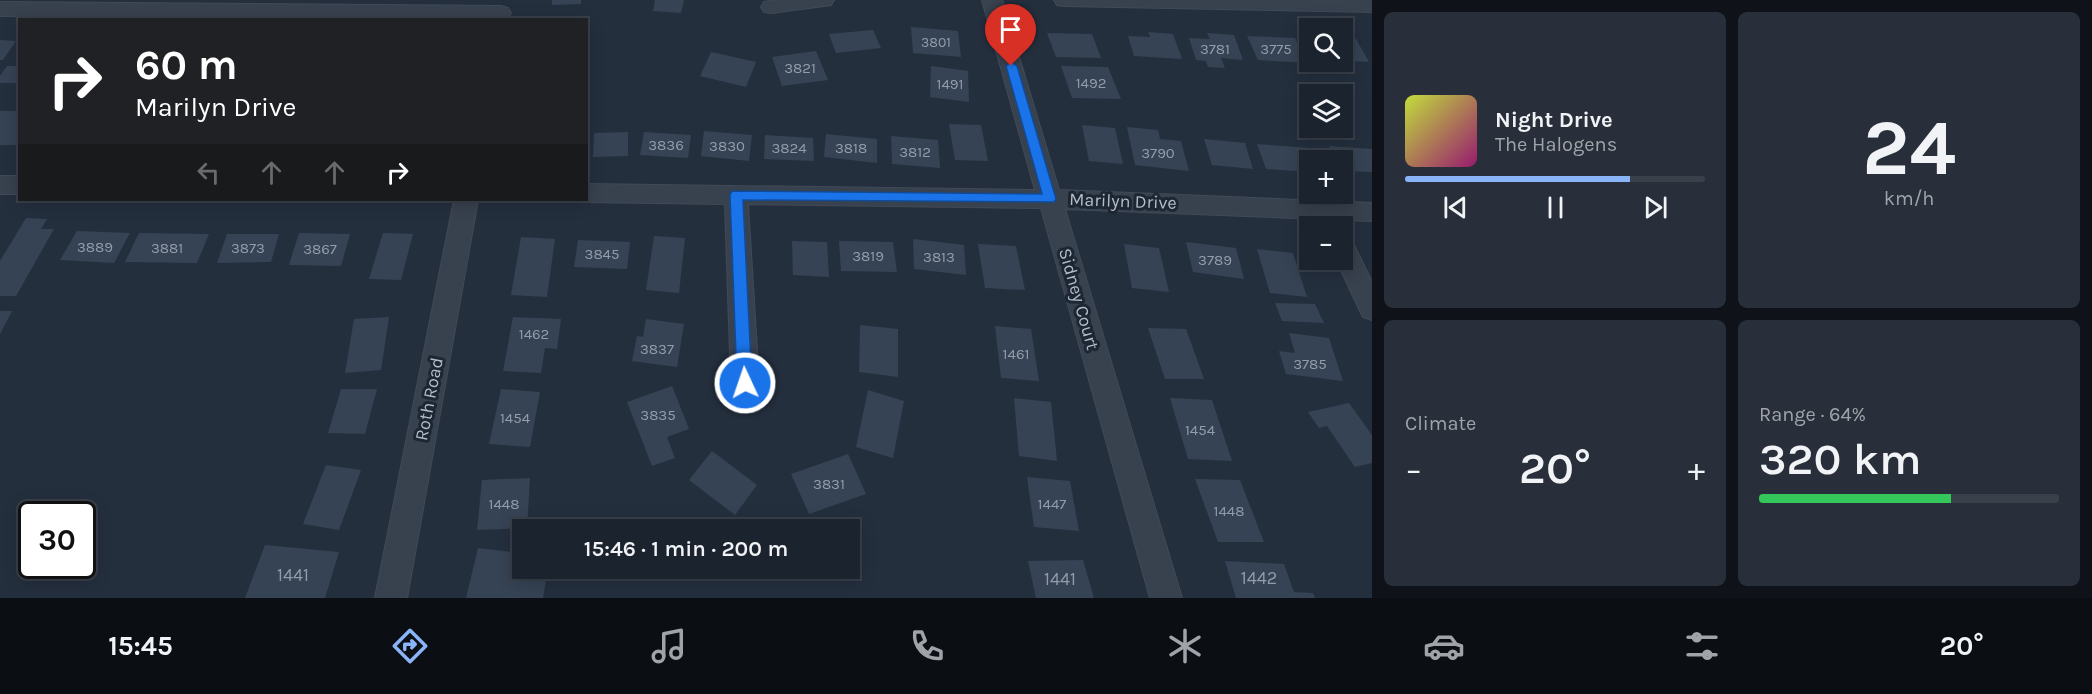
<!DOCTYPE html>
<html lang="en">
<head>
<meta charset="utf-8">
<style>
  body { margin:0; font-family:Karla,sans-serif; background:#282f3a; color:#f1f3f6; height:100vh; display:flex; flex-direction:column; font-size:22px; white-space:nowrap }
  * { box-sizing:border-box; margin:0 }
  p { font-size:20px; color:#a0a4aa }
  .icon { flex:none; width:33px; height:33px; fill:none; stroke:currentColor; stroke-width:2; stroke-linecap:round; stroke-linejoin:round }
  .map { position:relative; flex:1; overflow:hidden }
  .drawer { display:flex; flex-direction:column; gap:12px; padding:12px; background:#0f1319; width:720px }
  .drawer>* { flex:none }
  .guide { position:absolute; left:18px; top:18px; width:570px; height:183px; border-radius:0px; box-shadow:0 3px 15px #0003,0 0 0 2px #39404a; background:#202124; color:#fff; overflow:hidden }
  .controls { position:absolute; left:1299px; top:18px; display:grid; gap:12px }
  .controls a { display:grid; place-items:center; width:54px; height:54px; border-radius:0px; background:#1b232e; box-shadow:0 3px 15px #0003,0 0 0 2px #39404a; font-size:30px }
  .speed { position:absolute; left:18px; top:501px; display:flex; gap:12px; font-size:30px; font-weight:700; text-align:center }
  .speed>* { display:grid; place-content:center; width:78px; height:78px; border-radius:50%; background:#1b232e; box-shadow:0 3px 15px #0003,0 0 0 2px #39404a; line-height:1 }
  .speed .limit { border:3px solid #111; border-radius:9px; background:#fff; color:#111 }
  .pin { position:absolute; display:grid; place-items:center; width:51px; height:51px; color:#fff; margin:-62px -26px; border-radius:50% 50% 50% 0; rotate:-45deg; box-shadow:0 0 6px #0007 }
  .pin .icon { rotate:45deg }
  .me { position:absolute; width:66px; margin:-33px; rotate:357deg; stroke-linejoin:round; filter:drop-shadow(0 0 4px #0008) }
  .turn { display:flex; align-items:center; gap:21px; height:126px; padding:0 18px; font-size:27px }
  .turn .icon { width:78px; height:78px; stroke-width:2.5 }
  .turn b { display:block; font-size:42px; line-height:51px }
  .lanes { display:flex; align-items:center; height:57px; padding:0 18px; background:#0003; justify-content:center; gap:30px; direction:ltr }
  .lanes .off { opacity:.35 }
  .big { font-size:45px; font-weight:600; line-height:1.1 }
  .drawer .tile { flex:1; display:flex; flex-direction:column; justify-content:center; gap:9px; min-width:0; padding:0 21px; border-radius:9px; background:#282f3a }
  .drawer .dial { align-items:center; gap:0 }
  .dial b { font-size:78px; line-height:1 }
  .song { display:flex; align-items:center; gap:18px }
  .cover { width:72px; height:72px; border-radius:9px; background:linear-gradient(135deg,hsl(70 70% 55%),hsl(320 70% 35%)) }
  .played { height:6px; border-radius:3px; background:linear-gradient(90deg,#8ab4f8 75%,#39404a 75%) }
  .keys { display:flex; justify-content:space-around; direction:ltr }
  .heat { display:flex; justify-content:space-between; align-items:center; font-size:33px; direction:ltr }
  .charge { height:9px; border-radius:4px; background:linear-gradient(90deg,#34c759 64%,#39404a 0) }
  .drawer .tiles { flex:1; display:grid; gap:12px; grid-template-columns:repeat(2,1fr) }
  .trip { position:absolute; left:512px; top:519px; width:348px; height:60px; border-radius:0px; background:#1b232e; box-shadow:0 3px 15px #0003,0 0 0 2px #39404a; font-weight:600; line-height:60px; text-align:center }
  .dock { display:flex; height:96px; justify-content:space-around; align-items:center; background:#0b0e12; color:#a0a4aa }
  .dock .icon { width:42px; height:42px }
  .dock .current { color:#8ab4f8 }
  .dock b { font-size:27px; color:#f1f3f6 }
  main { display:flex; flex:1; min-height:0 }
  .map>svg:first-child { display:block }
  .building { fill:#364354 }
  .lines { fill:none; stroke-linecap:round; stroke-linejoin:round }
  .street-casing { stroke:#414a57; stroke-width:2 }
  .street { fill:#38414e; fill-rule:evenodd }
  .route { fill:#1a73e8; stroke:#114b97; stroke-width:1.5 }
  .labels { text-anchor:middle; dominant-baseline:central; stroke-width:6; stroke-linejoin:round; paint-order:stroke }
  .far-number-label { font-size:14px; fill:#929caa }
  .number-label { font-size:15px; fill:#929caa }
  .street-label { font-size:18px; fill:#b4bcc9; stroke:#1d2633 }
  .near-number-label { font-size:18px; fill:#929caa }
</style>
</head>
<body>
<main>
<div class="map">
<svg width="1372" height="598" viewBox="0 0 1372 598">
  <rect width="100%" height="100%" fill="#242f3e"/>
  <!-- building -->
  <g class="building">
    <polygon points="552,0 581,0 581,4 552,5"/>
    <polygon points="655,0 684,0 681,13 653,11"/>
    <polygon points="911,27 958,31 961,57 913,53"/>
    <polygon points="873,30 881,48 836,53 829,34"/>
    <polygon points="1148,32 1173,34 1182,59 1134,56 1128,36 1150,37"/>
    <polygon points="1047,33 1092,34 1101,58 1056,57"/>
    <polygon points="1207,33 1234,35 1243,60 1221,58 1225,68 1208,67 1206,61 1196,60 1189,38 1210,39"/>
    <polygon points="1247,36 1295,38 1306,63 1258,60"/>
    <polygon points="1342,38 1356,39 1369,62 1346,61 1353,74 1325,72 1320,62 1342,62"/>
    <polygon points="0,40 16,41 3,60 0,60"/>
    <polygon points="816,51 828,80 782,86 772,57"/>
    <polygon points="711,52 756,62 746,87 700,76"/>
    <polygon points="7,66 20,66 20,83 0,83 0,76"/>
    <polygon points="931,66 968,71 969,102 930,97"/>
    <polygon points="1061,66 1108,67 1121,99 1072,98"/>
    <rect x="0" y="111" width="20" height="34"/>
    <polygon points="949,124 981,125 988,161 955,160"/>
    <polygon points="1082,125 1115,128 1123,164 1089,161"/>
    <polygon points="1127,127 1158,130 1160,139 1181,141 1189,171 1135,165"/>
    <polygon points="704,131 752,135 749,161 701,156"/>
    <polygon points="628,132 628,156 593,157 594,133"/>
    <polygon points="644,132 691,135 688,158 640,155"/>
    <polygon points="826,134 877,139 877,163 824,157"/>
    <polygon points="765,135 813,138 814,161 764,159"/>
    <polygon points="891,136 938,140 940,168 892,164"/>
    <polygon points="1204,139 1245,143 1253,169 1212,165"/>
    <polygon points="1257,144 1309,148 1314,160 1310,160 1310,172 1266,169"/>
    <polygon points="1329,146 1372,149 1372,172 1342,171 1342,160 1336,160"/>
    <polygon points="26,218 47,219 41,229 54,229 16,296 0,296 0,261"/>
    <polygon points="77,231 130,233 114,263 60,260"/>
    <polygon points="139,233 209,234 197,263 125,262"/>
    <polygon points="299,233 350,234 341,266 289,265"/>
    <polygon points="383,233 413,234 401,280 369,279"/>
    <polygon points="227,234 279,234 271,262 217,263"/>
    <polygon points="654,236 685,238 679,293 646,290"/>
    <polygon points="521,237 555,239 547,297 511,295"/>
    <polygon points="913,239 964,245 966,275 914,269"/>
    <polygon points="578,240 630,242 627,269 574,267"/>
    <polygon points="792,241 827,242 829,277 793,275"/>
    <polygon points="839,241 893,242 897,272 841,271"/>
    <polygon points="1186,242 1236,248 1244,279 1193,272"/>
    <polygon points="978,244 1016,246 1025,290 985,288"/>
    <polygon points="1124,244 1159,248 1169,292 1132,288"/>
    <polygon points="1257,249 1293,253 1307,297 1270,293"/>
    <polygon points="1275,303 1315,304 1324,323 1282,321"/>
    <polygon points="0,311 12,311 0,334"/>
    <polygon points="389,317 381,370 345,373 354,319"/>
    <polygon points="513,317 561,319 557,349 545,348 541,373 503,371"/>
    <polygon points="646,319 684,324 677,367 632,361 637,336 643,337"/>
    <polygon points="860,325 898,329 898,377 859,372"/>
    <polygon points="995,326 1031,329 1039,381 1001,378"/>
    <polygon points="1148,328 1186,329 1204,379 1165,379"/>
    <polygon points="1289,333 1329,338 1343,381 1286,374 1279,351 1295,353"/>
    <polygon points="672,386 689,429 667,437 675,458 652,466 627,402"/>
    <polygon points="341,389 377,389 365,434 328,433"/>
    <polygon points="501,389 540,392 530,447 489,444"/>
    <polygon points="868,390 904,401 893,458 856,447"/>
    <polygon points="1014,398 1051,402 1057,461 1019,456"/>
    <polygon points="1170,398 1212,400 1232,461 1188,459"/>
    <polygon points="1349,403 1372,435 1372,463 1355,467 1327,426 1319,428 1308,412"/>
    <polygon points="712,451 757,485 735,515 689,480"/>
    <polygon points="848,454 866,494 809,514 791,474"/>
    <polygon points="326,465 361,470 339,530 303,524"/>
    <polygon points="1027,477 1070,481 1079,531 1034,527"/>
    <polygon points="530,478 527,528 477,530 482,480"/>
    <polygon points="1195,479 1240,480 1264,542 1218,542"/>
    <polygon points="265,545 339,552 325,598 245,598"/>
    <polygon points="478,548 522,553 522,568 548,568 543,598 466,598"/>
    <polygon points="1083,560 1094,598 1036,598 1028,561"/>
    <polygon points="1225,561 1284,564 1294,592 1313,593 1315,598 1236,598"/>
  </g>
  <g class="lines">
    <!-- street casing -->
    <g class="street-casing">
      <g id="street">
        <polygon points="834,0 831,5 824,6 771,13 764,12 761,7 764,2 775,0"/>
        <polygon points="982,0 1002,0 1059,190 1372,203 1372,221 1065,209 1182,598 1150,598 1041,208 748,204 759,383 755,392 745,395 735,392 731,383 725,204 586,202 578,200 586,200 586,184 1035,190"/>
        <polygon points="1054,0 1372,0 1372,12 1064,6 1057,5"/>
        <polygon points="0,2 501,6 508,8 511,13 508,18 501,20 0,16"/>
        <rect x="0" y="176" width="20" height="18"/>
        <polygon points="454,200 478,200 407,598 375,598"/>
        <polygon points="1342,236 1351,239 1372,282 1372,320 1363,317 1336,260 1342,260"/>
      </g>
    </g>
    <!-- street -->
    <use href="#street" class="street"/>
  </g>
  <!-- route -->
  <polygon class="route" points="1011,62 1017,66 1056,199 1054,202 743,200 752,383 750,388 745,390 739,388 737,383 730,195 732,191 1042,194 1006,66"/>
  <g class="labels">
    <!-- far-number labels -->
    <g class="far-number-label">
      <text x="936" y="42">3801</text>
    </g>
    <!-- number labels -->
    <g class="number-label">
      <text x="1215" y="49">3781</text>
      <text x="1276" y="49">3775</text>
      <text x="800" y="68">3821</text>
      <text x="1091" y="83">1492</text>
      <text x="950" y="84">1491</text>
      <text x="666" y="145">3836</text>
      <text x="727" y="146">3830</text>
      <text x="789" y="148">3824</text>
      <text x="851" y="148">3818</text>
      <text x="915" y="152">3812</text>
      <text x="1158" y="153">3790</text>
      <text x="95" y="247">3889</text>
      <text x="167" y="248">3881</text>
      <text x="248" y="248">3873</text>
      <text x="320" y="249">3867</text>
      <text x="602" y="254">3845</text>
      <text x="868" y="256">3819</text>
      <text x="939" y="257">3813</text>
      <text x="1215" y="260">3789</text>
      <text x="534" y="334">1462</text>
      <text x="657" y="349">3837</text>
      <text x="1016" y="354">1461</text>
      <text x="1310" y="364">3785</text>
      <text x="658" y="415">3835</text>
      <text x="515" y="418">1454</text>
      <text x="1200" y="430">1454</text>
      <text x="829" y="484">3831</text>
      <text x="504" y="504">1448</text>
      <text x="1052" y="504">1447</text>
      <text x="1229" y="511">1448</text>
    </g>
    <!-- street labels -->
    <g class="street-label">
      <text transform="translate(1123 201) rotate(2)">Marilyn Drive</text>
      <text transform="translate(1079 299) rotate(74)">Sidney Court</text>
      <text transform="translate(429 399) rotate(-79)">Roth Road</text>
    </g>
    <!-- near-number labels -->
    <g class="near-number-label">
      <text x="293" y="575">1441</text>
      <text x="1259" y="578">1442</text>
      <text x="1060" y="579">1441</text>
    </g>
  </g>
</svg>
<div class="controls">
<a><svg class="icon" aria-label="search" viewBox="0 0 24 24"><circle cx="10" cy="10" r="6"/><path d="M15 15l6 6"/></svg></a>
<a><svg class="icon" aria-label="layers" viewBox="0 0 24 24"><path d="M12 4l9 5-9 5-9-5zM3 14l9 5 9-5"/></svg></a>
<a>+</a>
<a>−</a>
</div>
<div class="speed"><div class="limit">30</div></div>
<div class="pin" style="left:1011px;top:66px;background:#d93025"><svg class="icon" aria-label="arrive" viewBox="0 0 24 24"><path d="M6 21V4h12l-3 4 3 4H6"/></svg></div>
<svg class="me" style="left:745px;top:383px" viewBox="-20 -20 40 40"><circle r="17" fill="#1a73e8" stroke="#fff" stroke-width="3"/><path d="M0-11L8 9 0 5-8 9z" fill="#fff"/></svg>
<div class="trip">15:46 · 1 min · 200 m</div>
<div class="guide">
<div class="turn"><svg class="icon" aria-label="right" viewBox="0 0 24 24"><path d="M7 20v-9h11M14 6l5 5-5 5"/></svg><div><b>60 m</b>Marilyn Drive</div></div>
<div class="lanes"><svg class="icon off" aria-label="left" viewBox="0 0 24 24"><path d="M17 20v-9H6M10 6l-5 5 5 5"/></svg><svg class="icon off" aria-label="ahead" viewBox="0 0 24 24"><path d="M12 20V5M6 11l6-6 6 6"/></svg><svg class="icon off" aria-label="ahead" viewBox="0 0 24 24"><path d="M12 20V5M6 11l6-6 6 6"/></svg><svg class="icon" aria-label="right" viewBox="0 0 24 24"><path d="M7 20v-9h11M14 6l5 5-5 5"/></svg></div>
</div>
</div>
<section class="drawer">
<div class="tiles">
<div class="tile">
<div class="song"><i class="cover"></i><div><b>Night Drive</b><p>The Halogens</p></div></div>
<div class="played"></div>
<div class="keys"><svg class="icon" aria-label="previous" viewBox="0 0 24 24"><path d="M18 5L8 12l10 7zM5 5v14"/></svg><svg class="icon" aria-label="pause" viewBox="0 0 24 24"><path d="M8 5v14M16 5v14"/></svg><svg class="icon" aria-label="next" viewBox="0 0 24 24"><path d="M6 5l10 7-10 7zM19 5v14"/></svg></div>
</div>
<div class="tile dial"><b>24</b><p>km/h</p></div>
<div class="tile"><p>Climate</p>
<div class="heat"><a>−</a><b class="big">20°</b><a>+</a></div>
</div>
<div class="tile"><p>Range · 64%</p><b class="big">320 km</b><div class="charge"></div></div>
</div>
</section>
</main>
<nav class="dock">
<b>15:45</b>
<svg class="icon current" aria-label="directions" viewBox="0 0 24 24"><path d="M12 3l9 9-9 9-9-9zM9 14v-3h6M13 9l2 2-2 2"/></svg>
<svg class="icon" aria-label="music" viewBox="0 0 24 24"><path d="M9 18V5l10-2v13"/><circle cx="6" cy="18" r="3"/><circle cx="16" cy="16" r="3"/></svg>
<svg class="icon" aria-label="phone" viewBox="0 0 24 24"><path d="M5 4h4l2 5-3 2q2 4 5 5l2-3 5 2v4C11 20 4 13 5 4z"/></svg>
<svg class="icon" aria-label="climate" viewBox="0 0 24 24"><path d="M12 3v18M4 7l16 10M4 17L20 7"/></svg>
<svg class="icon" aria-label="car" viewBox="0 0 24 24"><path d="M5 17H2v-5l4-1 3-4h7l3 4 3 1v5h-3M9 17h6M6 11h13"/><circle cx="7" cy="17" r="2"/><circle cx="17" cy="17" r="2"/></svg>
<svg class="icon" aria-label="filters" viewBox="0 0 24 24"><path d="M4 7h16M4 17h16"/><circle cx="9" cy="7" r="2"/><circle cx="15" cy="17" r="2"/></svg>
<b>20°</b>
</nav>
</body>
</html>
